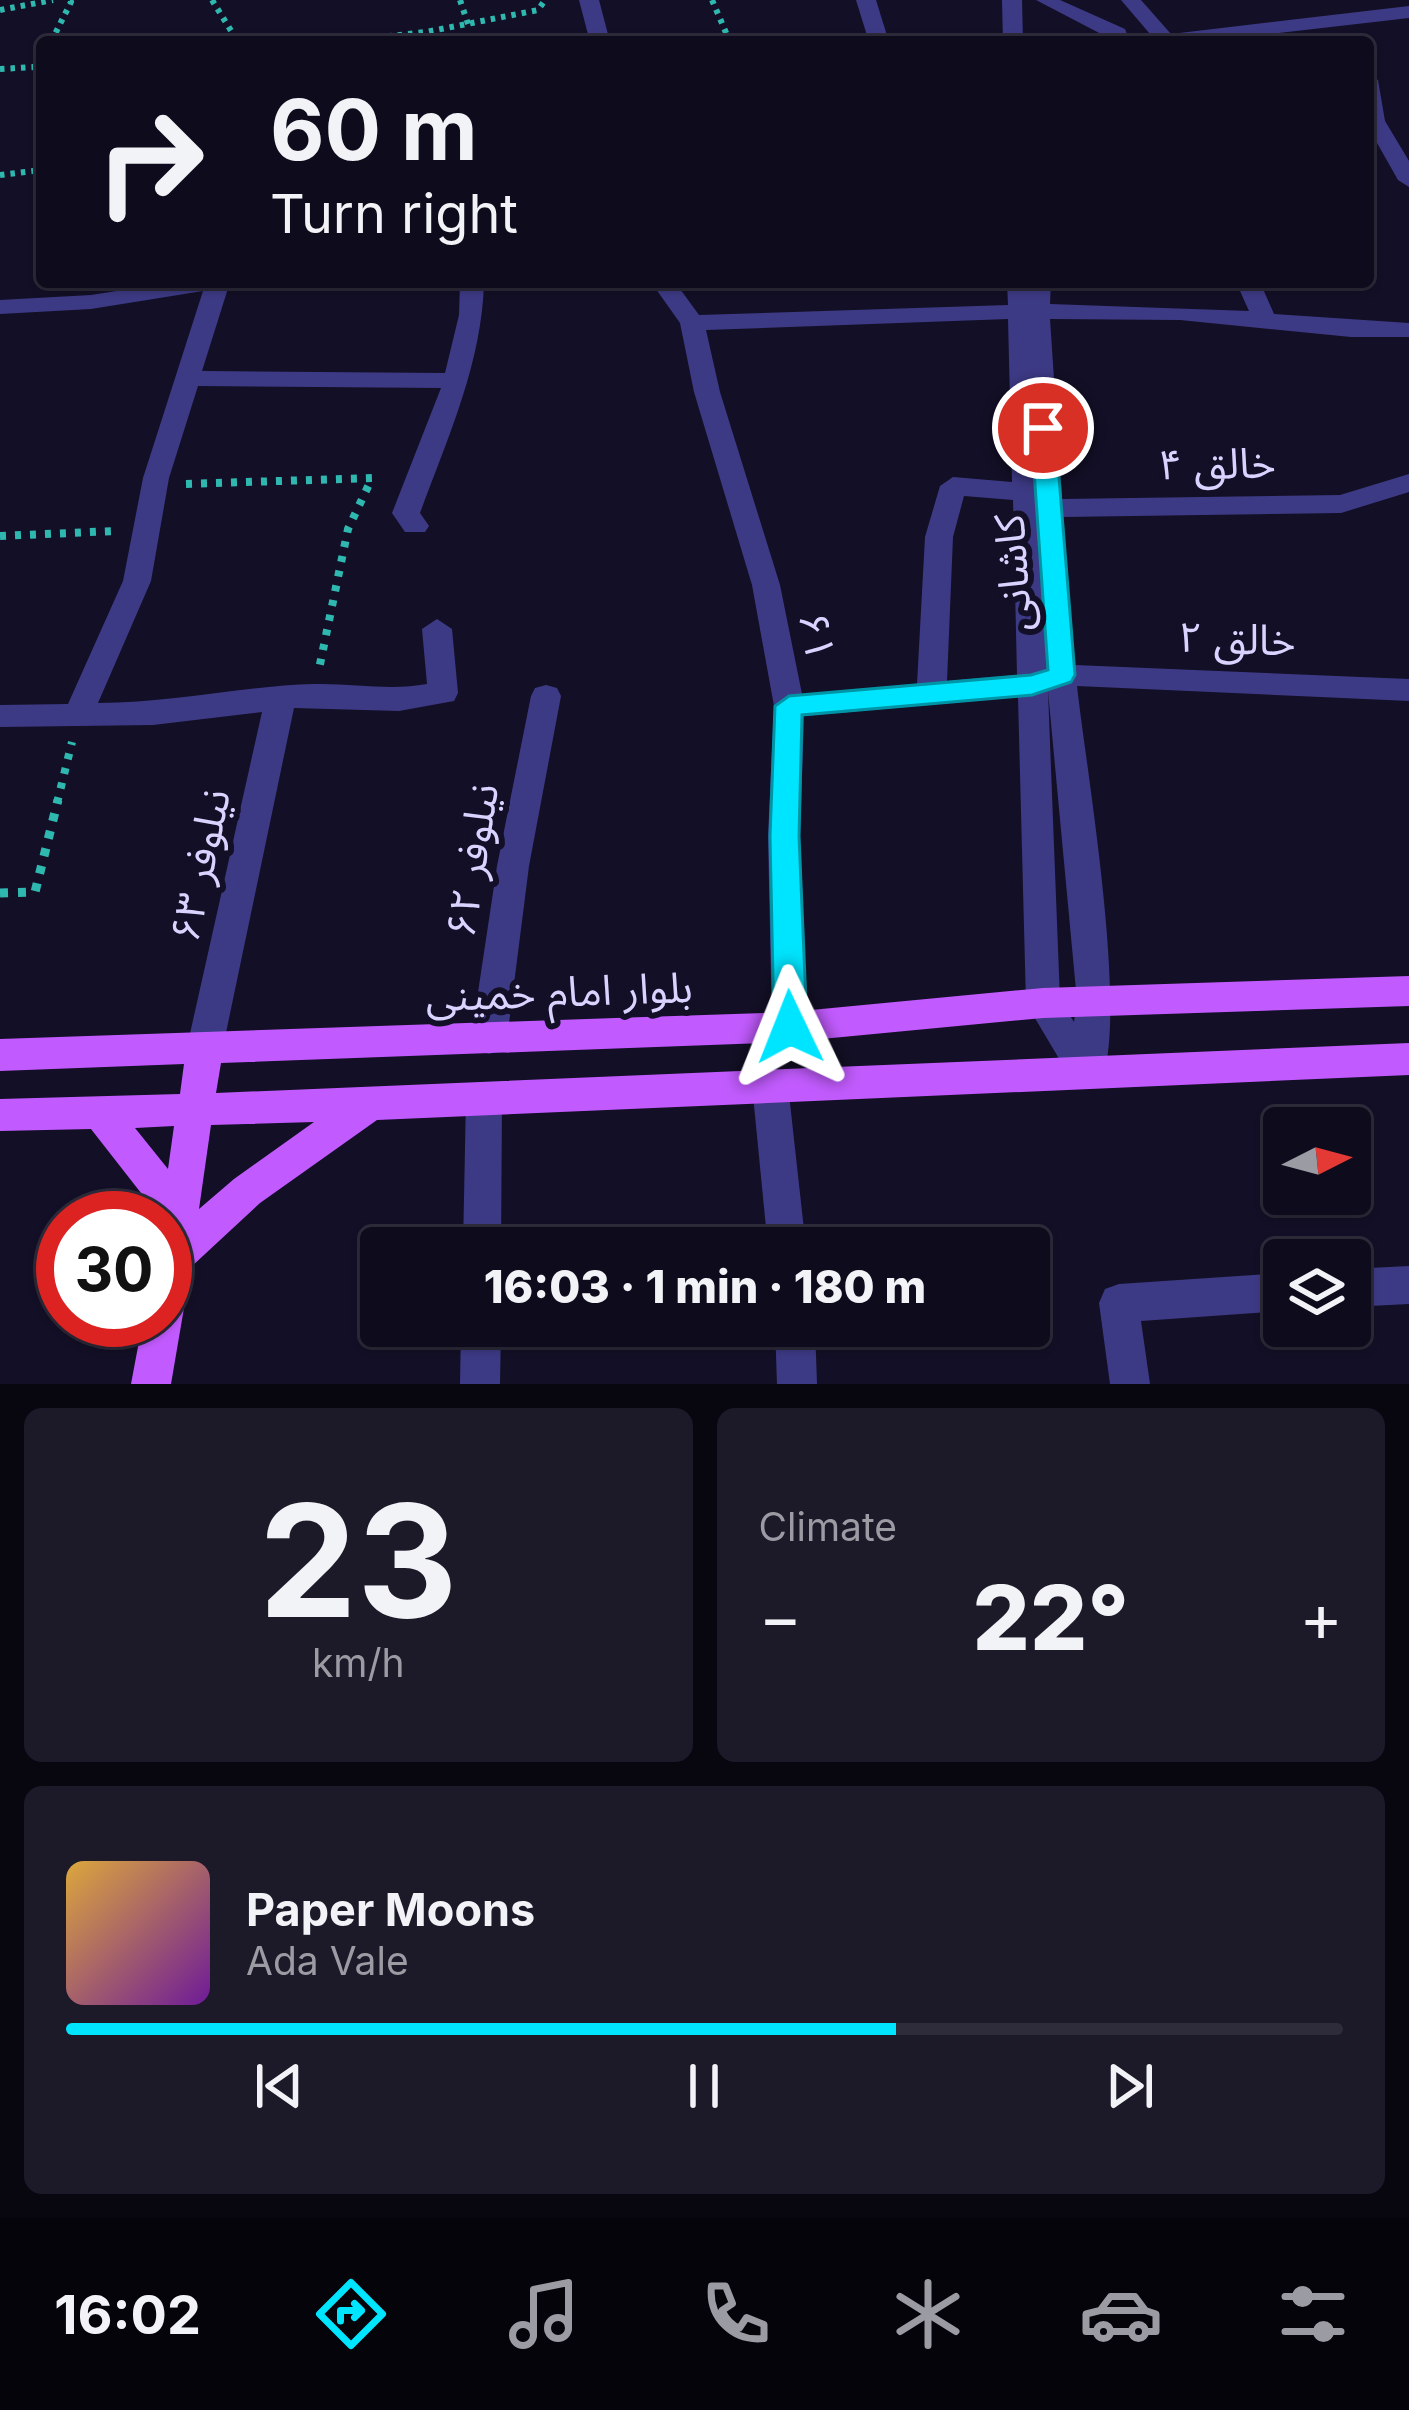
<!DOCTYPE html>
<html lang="en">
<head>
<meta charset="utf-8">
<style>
  body { margin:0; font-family:Inter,"Noto Sans Arabic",sans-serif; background:#1c1929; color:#f1f3f6; height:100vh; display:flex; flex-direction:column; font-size:45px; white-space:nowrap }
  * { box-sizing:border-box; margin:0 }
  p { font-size:39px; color:#9b9ba3 }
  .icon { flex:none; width:66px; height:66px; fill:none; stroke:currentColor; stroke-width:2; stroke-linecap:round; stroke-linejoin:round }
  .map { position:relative; height:1384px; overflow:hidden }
  .drawer { display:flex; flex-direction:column; gap:24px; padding:24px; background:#08060f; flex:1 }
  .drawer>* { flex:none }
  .guide { position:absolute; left:36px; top:36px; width:1338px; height:252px; border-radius:12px; box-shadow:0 3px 9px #0004,0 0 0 3px #2e2b3b; background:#0e0b1c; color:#f1f3f6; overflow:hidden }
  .needle { width:78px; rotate:84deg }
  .controls { position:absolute; left:1263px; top:1107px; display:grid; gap:24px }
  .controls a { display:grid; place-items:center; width:108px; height:108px; border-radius:12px; background:#0e0b1c; box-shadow:0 3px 9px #0004,0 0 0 3px #2e2b3b; font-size:60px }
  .speed { position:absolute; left:36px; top:1191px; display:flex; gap:24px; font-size:60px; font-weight:700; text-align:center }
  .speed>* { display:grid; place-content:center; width:156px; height:156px; border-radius:50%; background:#0e0b1c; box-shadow:0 3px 9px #0004,0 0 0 3px #2e2b3b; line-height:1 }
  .speed .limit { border:18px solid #d22; background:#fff; color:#111 }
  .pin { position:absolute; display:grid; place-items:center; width:102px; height:102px; color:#fff; margin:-51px; border:6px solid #fff; border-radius:50%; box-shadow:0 3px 12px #0007 }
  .me { position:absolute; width:132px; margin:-66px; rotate:358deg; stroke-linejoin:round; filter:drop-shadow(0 0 9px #0008) }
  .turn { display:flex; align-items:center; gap:42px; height:252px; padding:0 36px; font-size:54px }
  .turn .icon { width:156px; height:156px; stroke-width:2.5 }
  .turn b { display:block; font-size:84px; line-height:102px }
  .big { font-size:90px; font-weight:800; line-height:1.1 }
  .drawer .widget { flex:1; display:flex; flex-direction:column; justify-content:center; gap:18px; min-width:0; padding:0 42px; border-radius:18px; background:#1c1929 }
  .drawer .dial { align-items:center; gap:0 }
  .dial b { font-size:156px; line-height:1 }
  .song { display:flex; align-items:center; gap:36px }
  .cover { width:144px; height:144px; border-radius:18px; background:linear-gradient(135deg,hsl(40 70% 55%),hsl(280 70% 35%)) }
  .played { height:12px; border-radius:6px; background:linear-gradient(90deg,#00e5ff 65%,#2e2b3b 65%) }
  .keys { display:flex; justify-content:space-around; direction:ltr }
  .heat { display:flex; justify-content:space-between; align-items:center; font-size:66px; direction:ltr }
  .drawer .tiles { flex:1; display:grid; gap:24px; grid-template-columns:1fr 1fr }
  .widget:last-child { grid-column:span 2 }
  .trip { position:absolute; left:360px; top:1227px; width:690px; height:120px; border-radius:12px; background:#0e0b1c; box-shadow:0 3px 9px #0004,0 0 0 3px #2e2b3b; font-weight:800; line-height:120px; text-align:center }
  .tab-bar { display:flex; height:192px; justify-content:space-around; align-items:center; background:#06040b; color:#9b9ba3 }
  .tab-bar .icon { width:84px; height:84px }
  .tab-bar .on { color:#00e5ff }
  .tab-bar b { font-size:54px; color:#f1f3f6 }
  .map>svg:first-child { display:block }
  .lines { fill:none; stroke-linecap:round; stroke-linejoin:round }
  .path-far2 { stroke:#2fb8b0; stroke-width:6; stroke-dasharray:4.5 6; stroke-linecap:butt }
  .path-far1 { stroke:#2fb8b0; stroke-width:8; stroke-dasharray:6 9; stroke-linecap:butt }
  .path { stroke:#2fb8b0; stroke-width:9; stroke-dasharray:8 10; stroke-linecap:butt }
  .minor { fill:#3d3a85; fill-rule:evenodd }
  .major { fill:#c25bff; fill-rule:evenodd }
  .route { fill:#00e5ff; stroke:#0095a6; stroke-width:3 }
  .labels { text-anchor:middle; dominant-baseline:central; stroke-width:12; stroke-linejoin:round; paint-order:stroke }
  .street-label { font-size:42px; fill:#d9d4ff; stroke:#130f26 }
</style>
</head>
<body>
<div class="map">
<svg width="1409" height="1384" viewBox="0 0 1409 1384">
  <rect width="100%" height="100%" fill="#130f26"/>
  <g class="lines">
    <!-- path-far2 -->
    <g class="path-far2">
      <polyline points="212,0 238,42"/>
      <polyline points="460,0 468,24"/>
      <polyline points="712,0 730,42"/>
      <polyline points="0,10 53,0"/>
      <polyline points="51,42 71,2 67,0"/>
      <polyline points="335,42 426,32 538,10 545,0"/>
      <polyline points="34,67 42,77"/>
      <polyline points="0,69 34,67 42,55"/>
      <polyline points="0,175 42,170"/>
      <polyline points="242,286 379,282"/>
    </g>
    <!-- path-far1 -->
    <g class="path-far1">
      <polyline points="186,484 372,478 348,529 319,669"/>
      <polyline points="0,536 115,531"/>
      <polyline points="57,803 72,742"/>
    </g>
    <!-- path -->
    <polyline class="path" points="0,893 35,892 58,800"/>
    <!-- minor -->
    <g class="minor">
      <polygon points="579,0 599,0 610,42 590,42"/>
      <polygon points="856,0 876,0 889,42 869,42"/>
      <polygon points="1002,0 1022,0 1023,42 1003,42"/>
      <polygon points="1036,0 1060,0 1125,29 1127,34 1150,34 1121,0 1141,0 1171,34 1409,6 1409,18 1200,42 1027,42 1036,35 1103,35"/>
      <polygon points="1368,74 1378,80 1385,121 1409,161 1409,187 1398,180 1368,127"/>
      <path d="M173,282H230L202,371L445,373L459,315L460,282H484C482,363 448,437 420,513L429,526L425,532H405L392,513L441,388L198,386L169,478L151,581L98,703C171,703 242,686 314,684C353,683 389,691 427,684L422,629L437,619L452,629L458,693L454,701L399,711L294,708L223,1047L218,1058L205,1062L192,1058L187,1047L262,712L153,725L0,727V705L68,704L123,581L143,478L203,291L91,309L0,314V300L91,295Z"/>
      <path d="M651,282H675L699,315L1008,305L1007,282H1051L1050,304L1249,311L1236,282H1260L1274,314L1409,323V337H1351L1180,320L1050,319L1062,499L1340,495L1409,474V492L1341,513L1063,517L1075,665L1409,679V701L1077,686C1086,768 1130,1021 1100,1084L1087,1089L1074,1084L1026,1003L1018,697L804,716L800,836L808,1027L802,1038L790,1042L778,1038L772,1027L768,836L774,706L752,585L694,392L680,323ZM1008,319L1012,482L953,477L940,486L925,537L917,684L802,694L780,585L720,392L706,330ZM964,496L1013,500L1017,675L947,681L953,537ZM1048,691L1077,1001L1074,1022L1060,1000Z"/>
      <polygon points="546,685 557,688 561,696 529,866 507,1039 502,1050 489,1054 476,1050 471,1039 497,866 531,696 535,688"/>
      <polygon points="770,1069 783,1074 788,1085 806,1248 768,1248 752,1085 757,1074"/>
      <polygon points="484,1082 497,1087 502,1098 501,1248 463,1248 466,1098 471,1087"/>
      <polygon points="1409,1266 1409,1304 1350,1307 1350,1269"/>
      <polygon points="1284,1273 1284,1311 1141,1321 1150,1384 1110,1384 1099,1303 1105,1289 1119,1284"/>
      <polygon points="461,1326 501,1326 500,1384 460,1384"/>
      <polygon points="775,1326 815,1326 817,1384 777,1384"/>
    </g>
    <!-- major -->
    <path class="major" d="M1409,976V1006L1043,1018L790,1042L221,1063L216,1093L1409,1043V1075L377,1120L260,1203L191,1267L171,1384H131L143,1320H165V1218H147L141,1193L91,1129L0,1131V1099L180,1094L184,1064L0,1071V1039L790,1012L1043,988ZM314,1122L234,1179L199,1209L211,1125ZM174,1126L168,1169L135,1128Z"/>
  </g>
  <!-- route -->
  <polygon class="route" points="1043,420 1055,428 1075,675 1071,682 1032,695 802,715 799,836 807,1027 802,1036 790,1040 779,1036 774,1027 770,836 775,706 789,696 1031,675 1048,670 1031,428"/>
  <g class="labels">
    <!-- street labels -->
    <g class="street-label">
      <text transform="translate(1217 463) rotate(-1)">خالق ۴</text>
      <text transform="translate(1012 573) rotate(-94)">کاشانی</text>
      <text transform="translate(818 636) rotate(79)">۶۱</text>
      <text transform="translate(1237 638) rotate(2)">خالق ۲</text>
      <text transform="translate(471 860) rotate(-81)">نیلوفر ۶۲</text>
      <text transform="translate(199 865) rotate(-78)">نیلوفر ۶۳</text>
      <text transform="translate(559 991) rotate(-2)">بلوار امام خمینی</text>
    </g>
  </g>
</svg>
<div class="controls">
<a><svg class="needle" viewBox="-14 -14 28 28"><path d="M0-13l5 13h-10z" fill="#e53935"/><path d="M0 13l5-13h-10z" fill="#9b9ba3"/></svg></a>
<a><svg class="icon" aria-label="layers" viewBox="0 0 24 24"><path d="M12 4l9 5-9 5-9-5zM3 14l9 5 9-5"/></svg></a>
</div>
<div class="speed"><div class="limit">30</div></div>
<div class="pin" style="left:1043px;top:428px;background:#d93025"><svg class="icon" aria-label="arrive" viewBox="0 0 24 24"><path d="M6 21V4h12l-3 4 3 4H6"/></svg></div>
<svg class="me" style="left:790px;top:1027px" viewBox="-20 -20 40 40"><path d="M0-17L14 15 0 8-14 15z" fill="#00e5ff" stroke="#fff" stroke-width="4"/></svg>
<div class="trip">16:03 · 1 min · 180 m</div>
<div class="guide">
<div class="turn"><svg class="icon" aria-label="right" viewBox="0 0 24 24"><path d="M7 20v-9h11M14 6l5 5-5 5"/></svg><div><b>60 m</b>Turn right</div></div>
</div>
</div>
<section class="drawer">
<div class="tiles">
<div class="widget dial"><b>23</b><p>km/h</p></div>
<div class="widget"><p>Climate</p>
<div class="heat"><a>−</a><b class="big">22°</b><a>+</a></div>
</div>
<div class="widget">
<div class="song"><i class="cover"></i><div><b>Paper Moons</b><p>Ada Vale</p></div></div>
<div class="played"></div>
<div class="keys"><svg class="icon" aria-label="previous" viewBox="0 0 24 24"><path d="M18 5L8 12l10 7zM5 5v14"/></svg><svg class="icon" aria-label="pause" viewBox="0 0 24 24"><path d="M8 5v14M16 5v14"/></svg><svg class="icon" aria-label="next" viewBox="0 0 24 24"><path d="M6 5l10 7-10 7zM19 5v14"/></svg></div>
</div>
</div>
</section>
<nav class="tab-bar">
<b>16:02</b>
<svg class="icon on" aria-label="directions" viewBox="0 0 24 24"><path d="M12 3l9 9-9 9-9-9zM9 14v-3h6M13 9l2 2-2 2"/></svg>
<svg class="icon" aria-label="music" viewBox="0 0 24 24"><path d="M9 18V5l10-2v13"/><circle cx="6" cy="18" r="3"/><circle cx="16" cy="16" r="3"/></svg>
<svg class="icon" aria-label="phone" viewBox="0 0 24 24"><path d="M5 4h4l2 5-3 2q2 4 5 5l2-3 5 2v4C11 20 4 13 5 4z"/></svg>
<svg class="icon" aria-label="climate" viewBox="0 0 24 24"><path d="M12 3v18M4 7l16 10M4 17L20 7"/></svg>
<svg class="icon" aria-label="car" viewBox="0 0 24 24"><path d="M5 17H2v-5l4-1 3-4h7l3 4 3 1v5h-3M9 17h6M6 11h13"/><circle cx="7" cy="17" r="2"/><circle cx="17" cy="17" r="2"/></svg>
<svg class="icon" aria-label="filters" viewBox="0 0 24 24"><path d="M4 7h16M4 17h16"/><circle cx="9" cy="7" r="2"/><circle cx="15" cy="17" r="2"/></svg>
</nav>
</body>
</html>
